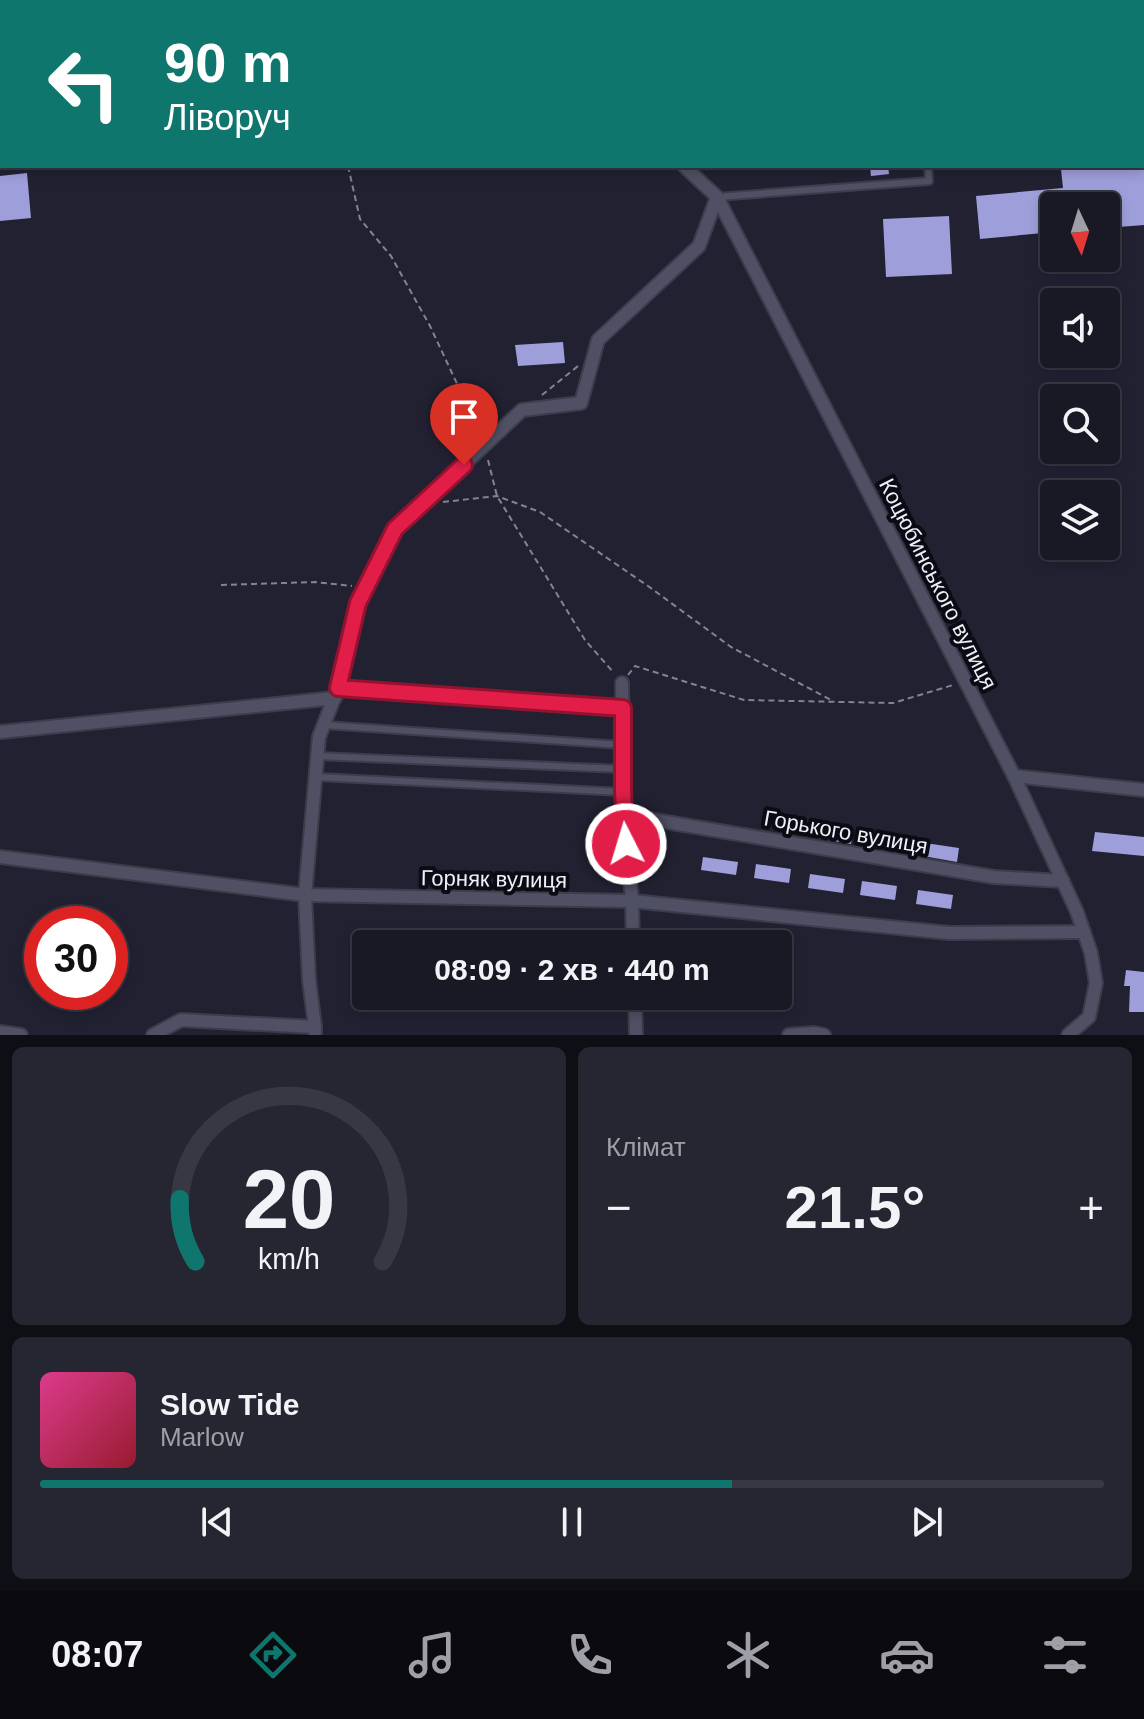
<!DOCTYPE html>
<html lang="uk">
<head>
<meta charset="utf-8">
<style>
  body { margin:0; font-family:Arial,sans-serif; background:#262632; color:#f1f3f6; height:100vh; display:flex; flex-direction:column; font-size:30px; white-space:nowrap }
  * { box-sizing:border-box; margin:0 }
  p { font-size:26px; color:#9fa0a7 }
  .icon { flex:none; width:44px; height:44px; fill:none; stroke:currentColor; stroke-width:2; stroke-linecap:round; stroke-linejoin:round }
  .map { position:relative; height:1035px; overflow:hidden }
  .details { display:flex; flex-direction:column; gap:12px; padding:12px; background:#0e0e15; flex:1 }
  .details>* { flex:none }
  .banner { position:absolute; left:0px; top:0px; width:1144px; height:168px; box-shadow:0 4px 12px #0003,0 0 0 2px #373843; background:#0f766e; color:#fff; overflow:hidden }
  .needle { width:52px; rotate:176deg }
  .tools { position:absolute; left:1040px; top:192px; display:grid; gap:16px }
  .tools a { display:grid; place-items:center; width:80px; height:80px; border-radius:8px; background:#191926; box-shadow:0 4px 12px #0003,0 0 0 2px #373843; font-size:40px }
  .speed { position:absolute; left:24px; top:906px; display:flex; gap:16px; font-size:40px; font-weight:700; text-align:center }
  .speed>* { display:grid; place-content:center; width:104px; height:104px; border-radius:50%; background:#191926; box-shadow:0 4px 12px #0003,0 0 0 2px #373843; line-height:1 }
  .speed .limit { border:12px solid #d22; background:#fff; color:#111 }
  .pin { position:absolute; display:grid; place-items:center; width:68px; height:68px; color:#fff; margin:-82px -34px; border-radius:50% 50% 50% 0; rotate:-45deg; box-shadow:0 0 8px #0007 }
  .pin .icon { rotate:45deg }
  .me { position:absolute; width:88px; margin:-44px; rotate:355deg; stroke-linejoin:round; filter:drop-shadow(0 0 6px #0008) }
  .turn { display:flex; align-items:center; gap:28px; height:168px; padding:0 32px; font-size:36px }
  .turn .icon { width:104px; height:104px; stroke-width:2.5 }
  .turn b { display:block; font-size:56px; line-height:68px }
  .big { font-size:60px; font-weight:700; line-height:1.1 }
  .details .card { flex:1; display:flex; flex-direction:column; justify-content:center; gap:12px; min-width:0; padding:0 28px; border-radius:12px; background:#262632 }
  .details .dial { align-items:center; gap:0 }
  .dial svg { height:208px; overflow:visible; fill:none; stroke:#373843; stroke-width:7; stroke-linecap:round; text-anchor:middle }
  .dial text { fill:#f1f3f6; stroke:none }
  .song { display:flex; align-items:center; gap:24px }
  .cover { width:96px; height:96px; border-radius:12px; background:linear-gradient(135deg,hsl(330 70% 55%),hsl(350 70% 35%)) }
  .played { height:8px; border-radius:4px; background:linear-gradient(90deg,#0f766e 65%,#373843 65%) }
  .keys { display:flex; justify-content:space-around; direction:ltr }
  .heat { display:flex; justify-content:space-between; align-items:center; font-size:44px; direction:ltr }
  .details .tiles { flex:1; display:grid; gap:12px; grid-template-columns:1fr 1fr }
  .card:last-child { grid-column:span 2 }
  .trip { position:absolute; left:352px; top:930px; width:440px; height:80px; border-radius:8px; background:#191926; box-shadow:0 4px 12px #0003,0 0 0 2px #373843; font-weight:700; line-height:80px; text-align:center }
  .dock { display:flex; height:128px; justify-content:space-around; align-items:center; background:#0a0a0f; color:#9fa0a7 }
  .dock .icon { width:56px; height:56px }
  .dock .on { color:#0f766e }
  .dock b { font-size:36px; color:#f1f3f6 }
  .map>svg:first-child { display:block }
  .building { fill:#9e9eda }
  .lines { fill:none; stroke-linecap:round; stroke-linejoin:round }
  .lane-casing { stroke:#3d3c4b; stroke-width:10 }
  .street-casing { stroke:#3d3c4b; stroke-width:16 }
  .path { stroke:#838392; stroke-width:2; stroke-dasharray:6 4; stroke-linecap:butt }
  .lane { stroke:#4f5064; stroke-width:6 }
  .street { stroke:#4f5064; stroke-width:12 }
  .route-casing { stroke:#92132f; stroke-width:20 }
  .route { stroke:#e11d48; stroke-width:14 }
  .labels { text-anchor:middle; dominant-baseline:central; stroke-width:8; stroke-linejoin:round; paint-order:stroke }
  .street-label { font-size:22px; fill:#eeeffb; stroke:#0b0b13 }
</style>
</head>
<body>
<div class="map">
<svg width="1144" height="1035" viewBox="0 0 1144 1035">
  <rect width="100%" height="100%" fill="#212132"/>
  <!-- building -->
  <g class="building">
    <polygon points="870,166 888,166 889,174 871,176"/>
    <polygon points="1092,166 1144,166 1144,225 1106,228 1106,206 1054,206 1054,232 980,239 976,196 1063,188 1061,169"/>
    <polygon points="27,173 31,218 0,221 0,176"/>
    <polygon points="949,216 952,274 886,277 883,219"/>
    <polygon points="563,342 565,363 518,366 515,345"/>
    <polygon points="818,825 853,830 851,844 816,838"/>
    <polygon points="1095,832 1144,837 1144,856 1092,851"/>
    <polygon points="873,834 907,839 905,852 871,847"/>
    <polygon points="925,843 959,848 957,862 923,856"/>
    <polygon points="703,857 738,862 736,875 701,870"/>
    <polygon points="756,864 791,869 789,883 754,878"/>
    <polygon points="810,874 845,879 843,893 808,888"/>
    <polygon points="862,881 897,886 895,900 860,895"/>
    <polygon points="918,890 953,895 951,909 916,904"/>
    <polygon points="1126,970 1144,972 1144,1012 1129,1012 1130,986 1124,986"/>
  </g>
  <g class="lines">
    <!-- lane casing -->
    <g class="lane-casing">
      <g id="lane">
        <polyline points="919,0 920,2"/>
        <polyline points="1142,98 1144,98"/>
        <polyline points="1142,136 1144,136"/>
        <polyline points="717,197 929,181 928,166"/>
        <polyline points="338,688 622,708"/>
        <polyline points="324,725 623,745"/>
        <polyline points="318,756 622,769"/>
        <polyline points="317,777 623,792"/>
      </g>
    </g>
    <!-- street casing -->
    <g class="street-casing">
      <g id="street">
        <polyline points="220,0 226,2"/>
        <polyline points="92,2 115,0"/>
        <polyline points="0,10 2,10"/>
        <polyline points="684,166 717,197 1014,776 1077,912 1091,953 1096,983 1089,1017 1068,1035"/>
        <polyline points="622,683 624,815 632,901 633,944"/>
        <polyline points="0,732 335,698"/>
        <polyline points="1014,776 1144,790"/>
        <polyline points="624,815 994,877 1063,881"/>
        <polyline points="0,857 305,895 632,901 949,933 1084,932"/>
        <polyline points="635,996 636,1035"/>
        <polyline points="315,1027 309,979 305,895 319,737 338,688 358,603 395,529 522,410 581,403 598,340 699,246 717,197"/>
        <polyline points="0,1032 21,1035"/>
        <polyline points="153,1035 181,1020 315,1027 315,1032"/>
        <polyline points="789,1035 814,1033 824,1035"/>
      </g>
    </g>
    <!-- path -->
    <g class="path">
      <polyline points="348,166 360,219 391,256 430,326 481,435"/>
      <polyline points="542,395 578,366"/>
      <polyline points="488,460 497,496 585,640 614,673"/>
      <polyline points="443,502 497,496 540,512 648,586 731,647 833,701"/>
      <polyline points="221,585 315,582 352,586"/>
      <polyline points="628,675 635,666 744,700 893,703 953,685"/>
    </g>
    <!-- lane -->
    <use href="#lane" class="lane"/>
    <!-- street -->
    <use href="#street" class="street"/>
  </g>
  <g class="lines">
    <!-- route casing -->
    <g class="route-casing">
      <polyline id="route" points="464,465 395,529 358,603 338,688 623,708 623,792 626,844"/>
    </g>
    <!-- route -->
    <use href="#route" class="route"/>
  </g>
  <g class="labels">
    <!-- street labels -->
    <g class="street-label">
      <text transform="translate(938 584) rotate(63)">Коцюбинського вулиця</text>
      <text transform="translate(846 832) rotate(10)">Горького вулиця</text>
      <text transform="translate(494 879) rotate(1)">Горняк вулиця</text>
    </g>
  </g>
</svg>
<div class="tools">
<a><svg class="needle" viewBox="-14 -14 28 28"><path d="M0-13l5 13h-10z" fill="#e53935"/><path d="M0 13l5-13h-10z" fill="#9fa0a7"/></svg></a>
<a><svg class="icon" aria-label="sound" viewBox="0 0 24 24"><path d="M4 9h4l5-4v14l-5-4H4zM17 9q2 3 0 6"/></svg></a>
<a><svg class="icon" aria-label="search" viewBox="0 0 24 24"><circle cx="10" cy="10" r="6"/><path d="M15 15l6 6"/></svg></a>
<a><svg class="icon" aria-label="layers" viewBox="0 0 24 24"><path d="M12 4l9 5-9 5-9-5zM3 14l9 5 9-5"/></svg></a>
</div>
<div class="speed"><div class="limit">30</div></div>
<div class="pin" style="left:464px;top:465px;background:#d93025"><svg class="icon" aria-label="arrive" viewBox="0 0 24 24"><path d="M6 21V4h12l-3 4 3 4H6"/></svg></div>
<svg class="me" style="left:626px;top:844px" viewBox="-20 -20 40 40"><circle r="17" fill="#e11d48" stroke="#fff" stroke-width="3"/><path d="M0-11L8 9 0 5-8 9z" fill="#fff"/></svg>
<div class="trip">08:09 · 2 хв · 440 m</div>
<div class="banner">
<div class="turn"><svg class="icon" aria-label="left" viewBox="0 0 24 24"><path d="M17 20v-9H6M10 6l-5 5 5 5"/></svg><div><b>90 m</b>Ліворуч</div></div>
</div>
</div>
<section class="details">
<div class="tiles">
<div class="card dial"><svg viewBox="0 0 100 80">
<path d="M14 69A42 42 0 1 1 86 69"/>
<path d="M14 69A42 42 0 0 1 8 45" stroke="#0f766e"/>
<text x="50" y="56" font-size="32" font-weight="700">20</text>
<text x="50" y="72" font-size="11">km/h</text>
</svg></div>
<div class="card"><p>Клімат</p>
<div class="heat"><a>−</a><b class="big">21.5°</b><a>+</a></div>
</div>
<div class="card">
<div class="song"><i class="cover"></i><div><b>Slow Tide</b><p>Marlow</p></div></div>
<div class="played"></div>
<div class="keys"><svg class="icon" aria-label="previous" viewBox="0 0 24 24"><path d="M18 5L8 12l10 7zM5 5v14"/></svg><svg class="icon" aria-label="pause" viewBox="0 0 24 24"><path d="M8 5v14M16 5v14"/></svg><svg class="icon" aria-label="next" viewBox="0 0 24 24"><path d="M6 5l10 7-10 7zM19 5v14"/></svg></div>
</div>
</div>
</section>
<nav class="dock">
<b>08:07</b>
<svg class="icon on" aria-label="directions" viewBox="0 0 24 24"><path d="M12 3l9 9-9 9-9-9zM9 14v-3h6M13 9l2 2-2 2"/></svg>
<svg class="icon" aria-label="music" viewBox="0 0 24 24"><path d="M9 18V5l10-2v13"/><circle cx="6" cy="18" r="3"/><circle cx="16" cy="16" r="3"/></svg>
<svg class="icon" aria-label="phone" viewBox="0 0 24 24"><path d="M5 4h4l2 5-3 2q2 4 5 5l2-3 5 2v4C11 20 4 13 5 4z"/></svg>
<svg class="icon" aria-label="climate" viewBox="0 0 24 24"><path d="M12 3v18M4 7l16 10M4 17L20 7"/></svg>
<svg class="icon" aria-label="car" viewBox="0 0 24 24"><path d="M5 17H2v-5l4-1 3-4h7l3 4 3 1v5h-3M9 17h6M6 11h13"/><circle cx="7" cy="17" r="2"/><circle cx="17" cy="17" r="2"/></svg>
<svg class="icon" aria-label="filters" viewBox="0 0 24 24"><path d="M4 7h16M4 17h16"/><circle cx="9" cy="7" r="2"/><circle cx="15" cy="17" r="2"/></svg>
</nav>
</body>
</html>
